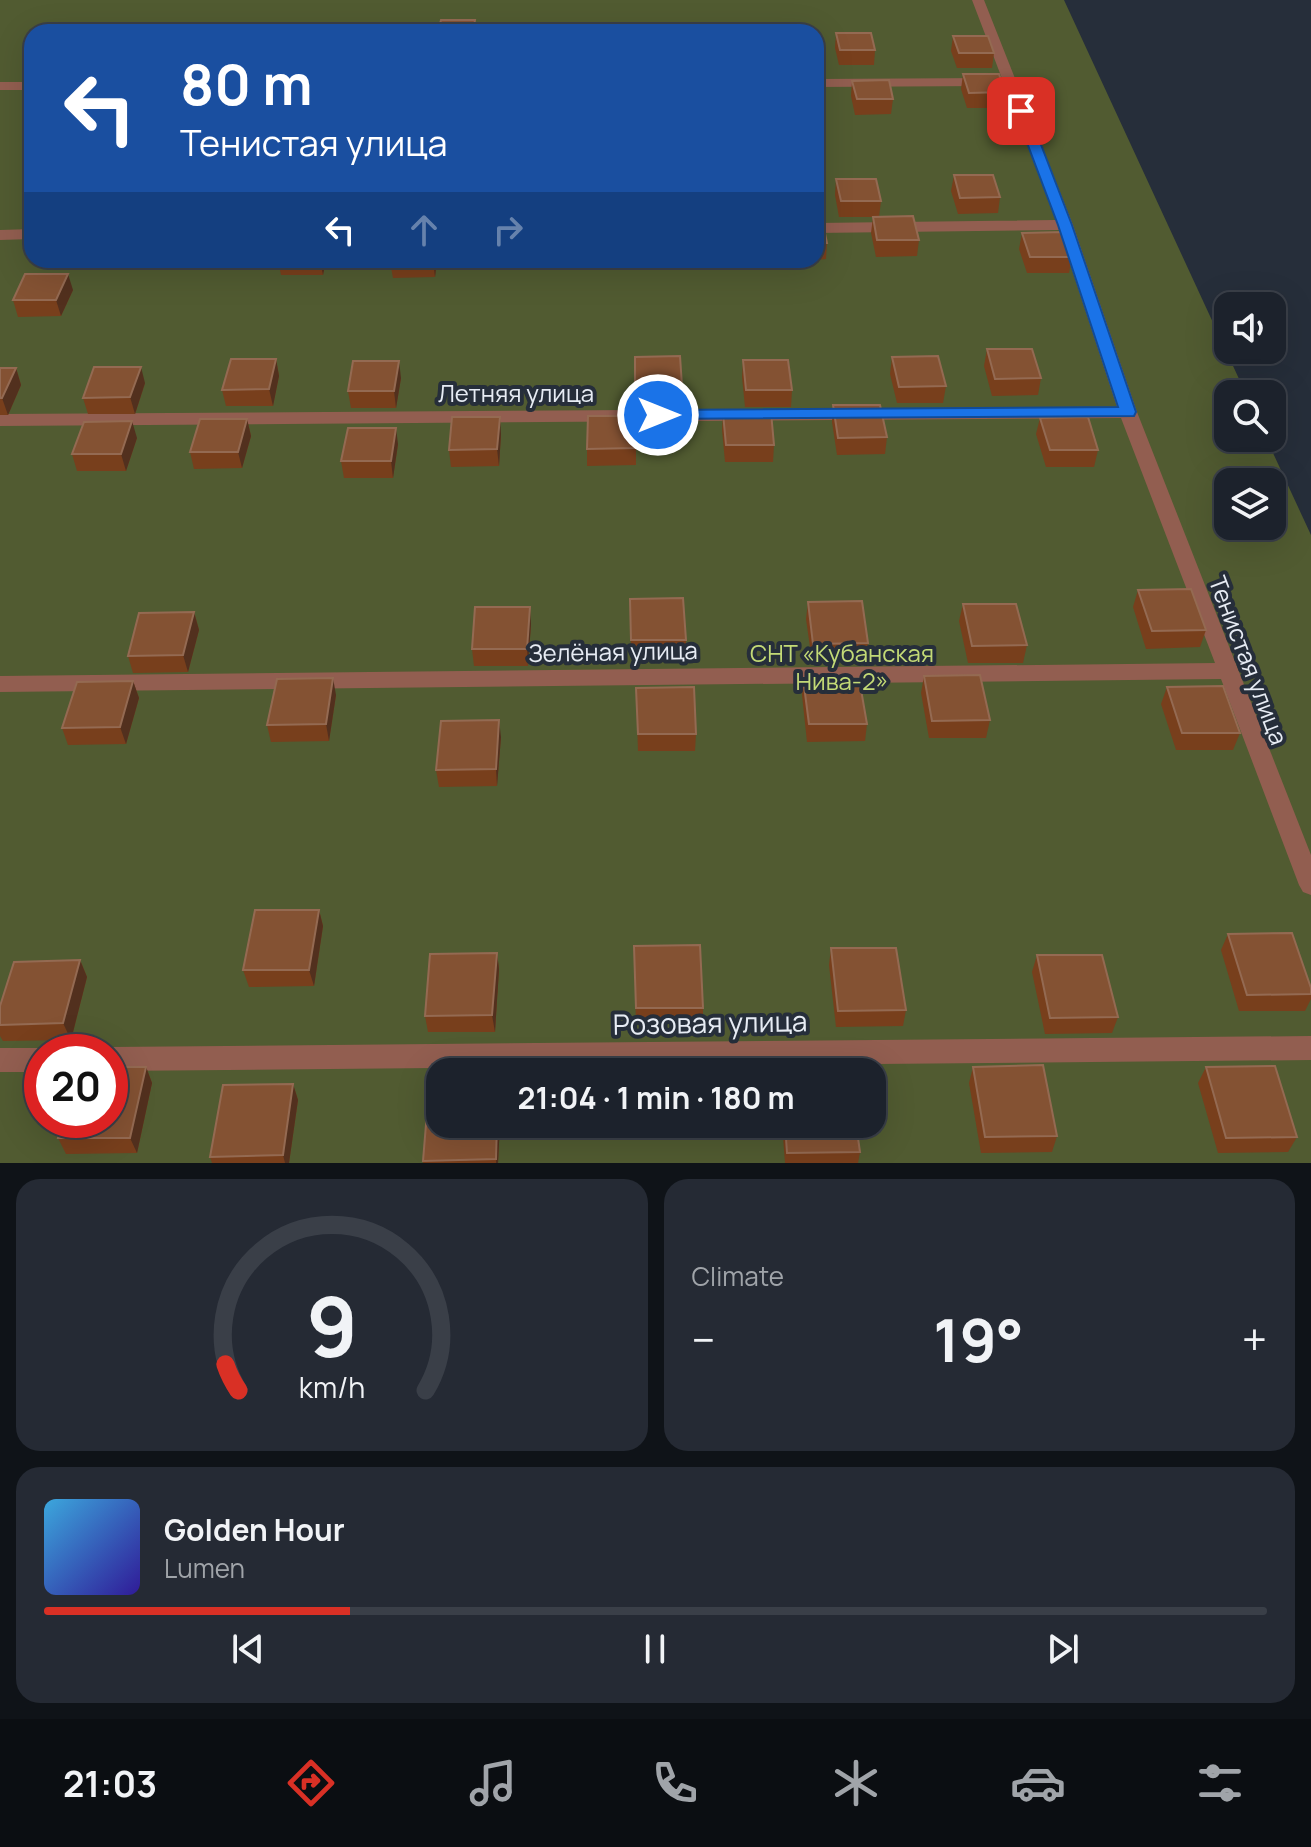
<!DOCTYPE html>
<html lang="en">
<head>
<meta charset="utf-8">
<style>
  body { margin:0; font-family:Manrope,sans-serif; background:#252a34; color:#f1f3f6; height:100vh; display:flex; flex-direction:column; font-size:30px; white-space:nowrap }
  * { box-sizing:border-box; margin:0 }
  p { font-size:26px; color:#a0a4a9 }
  .icon { flex:none; width:44px; height:44px; fill:none; stroke:currentColor; stroke-width:2; stroke-linecap:round; stroke-linejoin:round }
  .map { position:relative; height:1163px; overflow:hidden }
  .side { display:flex; flex-direction:column; gap:16px; padding:16px; background:#0f1318; flex:1 }
  .side>* { flex:none }
  .hud { position:absolute; left:24px; top:24px; width:800px; height:244px; border-radius:24px; box-shadow:0 8px 32px #0002,0 0 0 2px #3a3f48; background:#1a4fa0; color:#fff; overflow:hidden }
  .fabs { position:absolute; left:1214px; top:292px; display:grid; gap:16px }
  .fabs a { display:grid; place-items:center; width:72px; height:72px; border-radius:16px; background:#1c222c; box-shadow:0 8px 32px #0002,0 0 0 2px #3a3f48; font-size:40px }
  .speed { position:absolute; left:24px; top:1034px; display:flex; gap:16px; font-size:40px; font-weight:700; text-align:center }
  .speed>* { display:grid; place-content:center; width:104px; height:104px; border-radius:50%; background:#1c222c; box-shadow:0 8px 32px #0002,0 0 0 2px #3a3f48; line-height:1 }
  .speed .limit { border:12px solid #d22; background:#fff; color:#111 }
  .pin { position:absolute; display:grid; place-items:center; width:68px; height:68px; color:#fff; margin:-34px; border-radius:16px; box-shadow:0 4px 12px #0006 }
  .me { position:absolute; width:88px; margin:-44px; rotate:90deg; stroke-linejoin:round; filter:drop-shadow(0 0 6px #0008) }
  .turn { display:flex; align-items:center; gap:28px; height:168px; padding:0 24px; font-size:36px }
  .turn .icon { width:104px; height:104px; stroke-width:2.5 }
  .turn b { display:block; font-size:56px; line-height:68px }
  .lanes { display:flex; align-items:center; height:76px; padding:0 24px; background:#0003; justify-content:center; gap:40px; direction:ltr }
  .lanes .off { opacity:.35 }
  .big { font-size:60px; font-weight:700; line-height:1.1 }
  .side .tile { flex:1; display:flex; flex-direction:column; justify-content:center; gap:12px; min-width:0; padding:0 28px; border-radius:24px; background:#252a34 }
  .side .dial { align-items:center; gap:0 }
  .dial svg { height:208px; overflow:visible; fill:none; stroke:#3a3f48; stroke-width:7; stroke-linecap:round; text-anchor:middle }
  .dial text { fill:#f1f3f6; stroke:none }
  .song { display:flex; align-items:center; gap:24px }
  .cover { width:96px; height:96px; border-radius:12px; background:linear-gradient(135deg,hsl(200 70% 55%),hsl(250 70% 35%)) }
  .played { height:8px; border-radius:4px; background:linear-gradient(90deg,#d93025 25%,#3a3f48 25%) }
  .keys { display:flex; justify-content:space-around; direction:ltr }
  .heat { display:flex; justify-content:space-between; align-items:center; font-size:44px; direction:ltr }
  .side .tiles { flex:1; display:grid; gap:16px; grid-template-columns:1fr 1fr }
  .tile:last-child { grid-column:span 2 }
  .trip { position:absolute; left:426px; top:1058px; width:460px; height:80px; border-radius:24px; background:#1c222c; box-shadow:0 8px 32px #0002,0 0 0 2px #3a3f48; font-weight:700; line-height:80px; text-align:center }
  .menu { display:flex; height:128px; justify-content:space-around; align-items:center; background:#0b0e12; color:#a0a4a9 }
  .menu .icon { width:56px; height:56px }
  .menu .on { color:#d93025 }
  .menu b { font-size:36px; color:#f1f3f6 }
  .map>svg:first-child { display:block }
  .green { fill:#515b31; fill-rule:evenodd }
  .lines { fill:none; stroke-linecap:round; stroke-linejoin:round }
  .lane { fill:#925e50; fill-rule:evenodd }
  .wall { fill:#783f1c }
  .shaded-wall { fill:#52301e }
  .building { fill:#845233; stroke:#946a52; stroke-width:2 }
  .route { fill:#1a73e8; stroke:#114b97; stroke-width:2 }
  .labels { text-anchor:middle; dominant-baseline:central; stroke-width:8; stroke-linejoin:round; paint-order:stroke }
  .street-label { font-size:24px; fill:#e7ecf4; stroke:#262e3a }
  .park-label { font-size:24px; fill:#c3da76; stroke:#262e3a }
  .near-street-label { font-size:28px; fill:#e7ecf4; stroke:#262e3a }
</style>
</head>
<body>
<div class="map">
<svg width="1311" height="1163" viewBox="0 0 1311 1163">
  <rect width="100%" height="100%" fill="#262e3a"/>
  <!-- green -->
  <path class="green" d="M0,0H1064L1246,394H1228V438H1266L1311,535V1163H0ZM32,32H816V260H32ZM1228,482H1272V526H1228ZM42,1052H110V1120H42ZM440,1072H872V1124H440Z"/>
  <g class="lines">
    <!-- lane -->
    <g class="lane">
      <polygon points="972,0 984,0 1073,225 1137,412 1311,855 1311,895 1303,892 1299,885 1221,679 0,692 0,676 1215,663 1121,418 0,426 0,414 1117,407 1059,230 816,233 816,223 1056,220"/>
      <polygon points="816,79 988,78 995,82 988,86 816,87"/>
      <rect x="0" y="82" width="32" height="8"/>
      <polygon points="32,229 32,239 0,240 0,230"/>
      <polygon points="1311,1036 1311,1060 110,1071 110,1052 100,1052 110,1047"/>
      <polygon points="0,1048 42,1048 51,1052 42,1052 42,1072 0,1072"/>
    </g>
  </g>
  <!-- wall -->
  <g class="wall">
    <polygon points="836,33 875,50 874,65 839,65 835,48"/>
    <polygon points="953,36 994,53 992,68 957,68 951,51"/>
    <polygon points="963,74 1005,92 1003,108 967,108 961,89"/>
    <polygon points="852,81 893,99 891,114 855,115 851,96"/>
    <polygon points="954,175 1000,197 998,213 958,214 951,191"/>
    <polygon points="836,179 881,201 879,217 919,240 917,256 876,257 871,233 873,217 839,217 835,195"/>
    <polygon points="816,219 827,243 826,259 816,260"/>
    <polygon points="1022,233 1072,257 1069,273 1027,273 1019,249"/>
    <polygon points="167,260 210,260 209,263 168,264"/>
    <polygon points="278,260 326,260 323,275 281,275"/>
    <polygon points="437,260 435,277 393,278 390,262"/>
    <rect x="528" y="260" width="41" height="3"/>
    <polygon points="73,290 61,316 18,317 13,300"/>
    <polygon points="987,349 1041,378 1038,395 992,396 984,366"/>
    <polygon points="635,357 682,386 682,403 635,404"/>
    <polygon points="892,357 946,386 943,403 897,403 890,374"/>
    <polygon points="276,359 279,376 273,406 226,406 222,390"/>
    <polygon points="743,360 792,390 791,407 745,407 742,377"/>
    <polygon points="0,368 16,368 21,385 8,415 0,415"/>
    <polygon points="401,378 396,408 351,408 348,391"/>
    <polygon points="145,383 135,414 88,414 83,398"/>
    <polygon points="833,405 887,437 885,454 837,455 832,422"/>
    <polygon points="723,413 774,445 773,462 725,462 722,430"/>
    <polygon points="636,416 636,465 587,466 587,449"/>
    <polygon points="1040,418 1098,450 1094,467 1046,467 1036,434"/>
    <polygon points="247,419 251,436 242,468 194,469 190,452"/>
    <polygon points="501,434 499,466 451,467 449,450"/>
    <polygon points="137,438 126,471 77,471 72,454"/>
    <polygon points="398,444 393,478 344,478 341,461"/>
    <polygon points="1138,590 1206,630 1200,647 1146,649 1133,607"/>
    <polygon points="630,599 686,640 686,657 631,657"/>
    <polygon points="808,602 868,643 866,660 812,661 806,619"/>
    <polygon points="963,604 1027,645 1023,663 968,663 959,621"/>
    <polygon points="194,612 199,630 188,672 133,673 128,656"/>
    <polygon points="531,624 528,666 474,666 472,649"/>
    <polygon points="924,676 990,720 986,738 929,738 921,693"/>
    <polygon points="803,678 867,724 865,741 807,742 802,695"/>
    <polygon points="133,681 139,698 126,744 68,745 62,728"/>
    <polygon points="1167,687 1240,733 1233,750 1176,750 1161,704"/>
    <polygon points="636,688 696,734 695,751 638,751"/>
    <polygon points="336,695 329,741 271,742 267,725"/>
    <polygon points="501,737 497,786 439,787 436,770"/>
    <polygon points="319,910 323,926 314,986 249,987 243,970"/>
    <polygon points="1228,934 1311,988 1311,999 1305,1011 1239,1011 1221,950"/>
    <polygon points="634,946 703,1008 703,1024 636,1024"/>
    <polygon points="831,948 906,1010 903,1026 836,1027 829,965"/>
    <polygon points="497,953 499,969 495,1032 428,1032 425,1016"/>
    <polygon points="1037,955 1118,1017 1112,1033 1045,1034 1032,972"/>
    <polygon points="80,960 87,977 71,1040 3,1041 0,1036 0,1006"/>
    <polygon points="146,1067 152,1083 137,1153 66,1154 58,1138"/>
    <polygon points="973,1067 1057,1136 1052,1152 981,1153 969,1083"/>
    <polygon points="1206,1067 1297,1137 1288,1152 1218,1153 1198,1083"/>
    <polygon points="293,1084 298,1100 289,1163 212,1163 210,1157"/>
    <polygon points="440,1124 500,1124 498,1163 423,1163 423,1161"/>
    <polygon points="782,1124 856,1124 860,1152 858,1163 785,1163"/>
  </g>
  <!-- shaded-wall -->
  <g class="shaded-wall">
    <polygon points="320,260 326,260 323,275"/>
    <polygon points="433,260 437,260 435,277"/>
    <polygon points="68,274 73,290 61,316 56,300"/>
    <polygon points="276,359 279,376 273,406 269,389"/>
    <polygon points="399,361 401,378 396,408 394,391"/>
    <polygon points="141,367 145,383 135,414 130,397"/>
    <polygon points="16,368 21,385 8,415 2,398"/>
    <polygon points="500,417 501,434 499,466 497,449"/>
    <polygon points="247,419 251,436 242,468 238,452"/>
    <polygon points="132,421 137,438 126,471 121,454"/>
    <polygon points="396,428 398,444 393,478 391,461"/>
    <polygon points="530,607 531,624 528,666 527,649"/>
    <polygon points="194,612 199,630 188,672 183,655"/>
    <polygon points="333,678 336,695 329,741 326,724"/>
    <polygon points="133,681 139,698 126,744 120,727"/>
    <polygon points="499,720 501,737 497,786 496,769"/>
    <polygon points="319,910 323,926 314,986 309,970"/>
    <polygon points="497,953 499,969 495,1032 492,1015"/>
    <polygon points="80,960 87,977 71,1040 63,1023"/>
    <polygon points="146,1067 152,1083 137,1153 130,1138"/>
    <polygon points="293,1084 298,1100 289,1163 285,1163 283,1155"/>
    <polygon points="497,1124 500,1124 498,1163 496,1163"/>
  </g>
  <!-- building -->
  <g class="building">
    <polygon points="441,20 475,20 473,32 438,32"/>
    <polygon points="224,31 259,31 258,32 224,32"/>
    <polygon points="836,33 871,33 875,50 840,50"/>
    <polygon points="953,36 988,36 994,53 959,53"/>
    <polygon points="963,74 999,74 1005,92 969,93"/>
    <polygon points="889,80 893,99 857,99 852,81"/>
    <polygon points="954,175 993,175 1000,197 960,198"/>
    <polygon points="836,179 876,179 881,201 841,201"/>
    <polygon points="913,216 919,240 877,240 873,217"/>
    <polygon points="816,219 822,219 827,243 816,243"/>
    <polygon points="1063,232 1072,257 1030,257 1022,233"/>
    <polygon points="391,260 433,260 433,261 390,262"/>
    <polygon points="25,274 68,274 56,300 13,300"/>
    <polygon points="987,349 1032,349 1041,378 995,379"/>
    <polygon points="680,356 682,386 635,387 635,357"/>
    <polygon points="938,356 946,386 899,387 892,357"/>
    <polygon points="231,359 276,359 269,389 222,390"/>
    <polygon points="743,360 788,360 792,390 746,390"/>
    <polygon points="353,361 399,361 394,391 348,391"/>
    <polygon points="94,367 141,367 130,397 83,398"/>
    <polygon points="0,368 16,368 2,398 0,398"/>
    <polygon points="833,405 880,405 887,437 838,438"/>
    <polygon points="771,412 774,445 726,445 723,413"/>
    <polygon points="588,416 636,416 636,448 587,449"/>
    <polygon points="452,417 500,417 497,449 449,450"/>
    <polygon points="1088,417 1098,450 1050,450 1040,418"/>
    <polygon points="200,419 247,419 238,452 190,452"/>
    <polygon points="132,421 121,454 72,454 84,422"/>
    <polygon points="348,428 396,428 391,461 341,461"/>
    <polygon points="1191,589 1206,630 1152,631 1138,590"/>
    <polygon points="683,598 686,640 631,640 630,599"/>
    <polygon points="862,601 868,643 813,644 808,602"/>
    <polygon points="963,604 1016,604 1027,645 972,646"/>
    <polygon points="475,607 530,607 527,649 472,649"/>
    <polygon points="194,612 183,655 128,656 139,613"/>
    <polygon points="980,675 990,720 932,721 924,676"/>
    <polygon points="333,678 326,724 267,725 277,679"/>
    <polygon points="803,678 859,678 867,724 809,724"/>
    <polygon points="133,681 120,727 62,728 77,682"/>
    <polygon points="1223,686 1240,733 1182,733 1167,687"/>
    <polygon points="694,687 696,734 638,734 636,688"/>
    <polygon points="499,720 496,769 436,770 441,721"/>
    <polygon points="255,910 319,910 309,970 243,970"/>
    <polygon points="1292,933 1311,988 1311,994 1247,995 1228,934"/>
    <polygon points="700,945 703,1008 636,1008 634,946"/>
    <polygon points="831,948 896,948 906,1010 838,1011"/>
    <polygon points="497,953 492,1015 425,1016 430,954"/>
    <polygon points="1037,955 1102,955 1118,1017 1050,1018"/>
    <polygon points="80,960 63,1023 0,1025 0,1006 14,962"/>
    <polygon points="1043,1065 1057,1136 985,1137 973,1067"/>
    <polygon points="1275,1066 1297,1137 1226,1138 1206,1067"/>
    <polygon points="110,1067 146,1067 130,1138 58,1138 63,1120 110,1120"/>
    <polygon points="293,1084 283,1155 210,1157 223,1085"/>
    <polygon points="429,1088 440,1088 440,1124 497,1124 496,1159 423,1161"/>
    <polygon points="785,1124 856,1124 860,1152 787,1153"/>
  </g>
  <!-- route -->
  <polygon class="route" points="1017,108 1028,111 1072,225 1136,412 1134,416 652,419 652,412 658,410 1118,407 1058,225 1015,111"/>
  <g class="labels">
    <!-- street labels -->
    <g class="street-label">
      <text x="516" y="392">Летняя улица</text>
      <text transform="translate(613 651) rotate(-1)">Зелёная улица</text>
      <text transform="translate(1249 660) rotate(69)">Тенистая улица</text>
    </g>
    <!-- park labels -->
    <g class="park-label">
      <text x="842" y="652">СНТ «Кубанская<tspan x="842" dy="28">Нива-2»</tspan></text>
    </g>
    <!-- near-street labels -->
    <g class="near-street-label">
      <text transform="translate(710 1022) rotate(-1)">Розовая улица</text>
    </g>
  </g>
</svg>
<div class="fabs">
<a><svg class="icon" aria-label="sound" viewBox="0 0 24 24"><path d="M4 9h4l5-4v14l-5-4H4zM17 9q2 3 0 6"/></svg></a>
<a><svg class="icon" aria-label="search" viewBox="0 0 24 24"><circle cx="10" cy="10" r="6"/><path d="M15 15l6 6"/></svg></a>
<a><svg class="icon" aria-label="layers" viewBox="0 0 24 24"><path d="M12 4l9 5-9 5-9-5zM3 14l9 5 9-5"/></svg></a>
</div>
<div class="speed"><div class="limit">20</div></div>
<div class="pin" style="left:1021px;top:111px;background:#d93025"><svg class="icon" aria-label="arrive" viewBox="0 0 24 24"><path d="M6 21V4h12l-3 4 3 4H6"/></svg></div>
<svg class="me" style="left:658px;top:415px" viewBox="-20 -20 40 40"><circle r="17" fill="#1a73e8" stroke="#fff" stroke-width="3"/><path d="M0-11L8 9 0 5-8 9z" fill="#fff"/></svg>
<div class="trip">21:04 · 1 min · 180 m</div>
<div class="hud">
<div class="turn"><svg class="icon" aria-label="left" viewBox="0 0 24 24"><path d="M17 20v-9H6M10 6l-5 5 5 5"/></svg><div><b>80 m</b>Тенистая улица</div></div>
<div class="lanes"><svg class="icon" aria-label="left" viewBox="0 0 24 24"><path d="M17 20v-9H6M10 6l-5 5 5 5"/></svg><svg class="icon off" aria-label="ahead" viewBox="0 0 24 24"><path d="M12 20V5M6 11l6-6 6 6"/></svg><svg class="icon off" aria-label="right" viewBox="0 0 24 24"><path d="M7 20v-9h11M14 6l5 5-5 5"/></svg></div>
</div>
</div>
<section class="side">
<div class="tiles">
<div class="tile dial"><svg viewBox="0 0 100 80">
<path d="M14 69A42 42 0 1 1 86 69"/>
<path d="M14 69A42 42 0 0 1 9 59" stroke="#d93025"/>
<text x="50" y="56" font-size="32" font-weight="700">9</text>
<text x="50" y="72" font-size="11">km/h</text>
</svg></div>
<div class="tile"><p>Climate</p>
<div class="heat"><a>−</a><b class="big">19°</b><a>+</a></div>
</div>
<div class="tile">
<div class="song"><i class="cover"></i><div><b>Golden Hour</b><p>Lumen</p></div></div>
<div class="played"></div>
<div class="keys"><svg class="icon" aria-label="previous" viewBox="0 0 24 24"><path d="M18 5L8 12l10 7zM5 5v14"/></svg><svg class="icon" aria-label="pause" viewBox="0 0 24 24"><path d="M8 5v14M16 5v14"/></svg><svg class="icon" aria-label="next" viewBox="0 0 24 24"><path d="M6 5l10 7-10 7zM19 5v14"/></svg></div>
</div>
</div>
</section>
<nav class="menu">
<b>21:03</b>
<svg class="icon on" aria-label="directions" viewBox="0 0 24 24"><path d="M12 3l9 9-9 9-9-9zM9 14v-3h6M13 9l2 2-2 2"/></svg>
<svg class="icon" aria-label="music" viewBox="0 0 24 24"><path d="M9 18V5l10-2v13"/><circle cx="6" cy="18" r="3"/><circle cx="16" cy="16" r="3"/></svg>
<svg class="icon" aria-label="phone" viewBox="0 0 24 24"><path d="M5 4h4l2 5-3 2q2 4 5 5l2-3 5 2v4C11 20 4 13 5 4z"/></svg>
<svg class="icon" aria-label="climate" viewBox="0 0 24 24"><path d="M12 3v18M4 7l16 10M4 17L20 7"/></svg>
<svg class="icon" aria-label="car" viewBox="0 0 24 24"><path d="M5 17H2v-5l4-1 3-4h7l3 4 3 1v5h-3M9 17h6M6 11h13"/><circle cx="7" cy="17" r="2"/><circle cx="17" cy="17" r="2"/></svg>
<svg class="icon" aria-label="filters" viewBox="0 0 24 24"><path d="M4 7h16M4 17h16"/><circle cx="9" cy="7" r="2"/><circle cx="15" cy="17" r="2"/></svg>
</nav>
</body>
</html>
